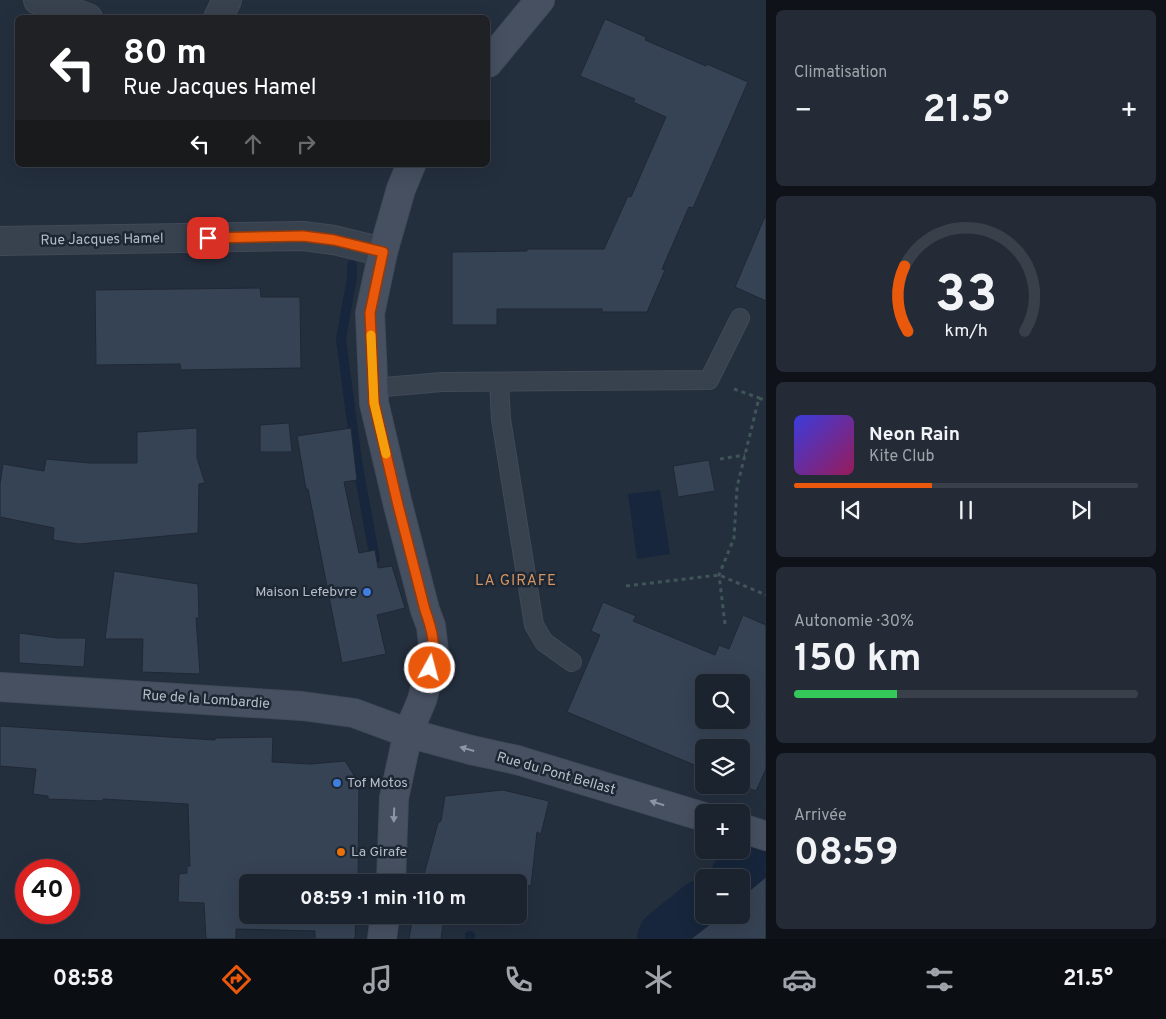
<!DOCTYPE html>
<html lang="fr">
<head>
<meta charset="utf-8">
<style>
  body { margin:0; font-family:Overpass,sans-serif; background:#242b36; color:#f1f3f6; height:100vh; display:flex; flex-direction:column; font-size:19px; white-space:nowrap }
  * { box-sizing:border-box; margin:0 }
  p { font-size:16px; color:#a0a4aa }
  .icon { flex:none; width:28px; height:28px; fill:none; stroke:currentColor; stroke-width:2; stroke-linecap:round; stroke-linejoin:round }
  .map { position:relative; flex:1; overflow:hidden }
  .panel { display:flex; flex-direction:column; gap:10px; padding:10px; background:#0f1319; width:400px }
  .panel>* { flex:none }
  .top-card { position:absolute; left:15px; top:15px; width:475px; height:152px; border-radius:8px; box-shadow:0 5px 20px #0002,0 0 0 1px #39404a; background:#202124; color:#fff; overflow:hidden }
  .controls { position:absolute; left:695px; top:674px; display:grid; gap:10px }
  .controls a { display:grid; place-items:center; width:55px; height:55px; border-radius:8px; background:#1b232e; box-shadow:0 5px 20px #0002,0 0 0 1px #39404a; font-size:25px }
  .speed { position:absolute; left:15px; top:859px; display:flex; gap:10px; font-size:25px; font-weight:700; text-align:center }
  .speed>* { display:grid; place-content:center; width:65px; height:65px; border-radius:50%; background:#1b232e; box-shadow:0 5px 20px #0002,0 0 0 1px #39404a; line-height:1 }
  .speed .limit { border:8px solid #d22; background:#fff; color:#111 }
  .pin { position:absolute; display:grid; place-items:center; width:42px; height:42px; color:#fff; margin:-21px; border-radius:10px; box-shadow:0 2px 8px #0006 }
  .me { position:absolute; width:55px; margin:-28px; rotate:7deg; stroke-linejoin:round; filter:drop-shadow(0 0 4px #0008) }
  .turn { display:flex; align-items:center; gap:18px; height:105px; padding:0 25px; font-size:22px }
  .turn .icon { width:65px; height:65px; stroke-width:2.5 }
  .turn b { display:block; font-size:35px; line-height:42px }
  .lanes { display:flex; align-items:center; height:48px; padding:0 25px; background:#0003; justify-content:center; gap:25px; direction:ltr }
  .lanes .off { opacity:.35 }
  .big { font-size:38px; font-weight:700; line-height:1.1 }
  .panel .widget { flex:1; display:flex; flex-direction:column; justify-content:center; gap:8px; min-width:0; padding:0 18px; border-radius:8px; background:#242b36 }
  .panel .dial { align-items:center; gap:0 }
  .dial svg { height:130px; overflow:visible; fill:none; stroke:#39404a; stroke-width:7; stroke-linecap:round; text-anchor:middle }
  .dial text { fill:#f1f3f6; stroke:none }
  .song { display:flex; align-items:center; gap:15px }
  .cover { width:60px; height:60px; border-radius:8px; background:linear-gradient(135deg,hsl(240 70% 55%),hsl(330 70% 35%)) }
  .played { height:5px; border-radius:2px; background:linear-gradient(90deg,#ea580c 40%,#39404a 40%) }
  .keys { display:flex; justify-content:space-around; direction:ltr }
  .heat { display:flex; justify-content:space-between; align-items:center; font-size:28px; direction:ltr }
  .charge { height:8px; border-radius:4px; background:linear-gradient(90deg,#34c759 30%,#39404a 0) }
  .trip { position:absolute; left:239px; top:874px; width:288px; height:50px; border-radius:8px; background:#1b232e; box-shadow:0 5px 20px #0002,0 0 0 1px #39404a; font-weight:700; line-height:50px; text-align:center }
  .menu { display:flex; height:80px; justify-content:space-around; align-items:center; background:#0b0e12; color:#a0a4aa }
  .menu .icon { width:35px; height:35px }
  .menu .active { color:#ea580c }
  .menu b { font-size:22px; color:#f1f3f6 }
  main { display:flex; flex:1; min-height:0 }
  .map>svg:first-child { display:block }
  .water { fill:#17263c }
  .lines { fill:none; stroke-linecap:round; stroke-linejoin:round }
  .stream { stroke:#17263c; stroke-width:10 }
  .river { stroke:#17263c; stroke-width:62 }
  .building { fill:#364354; stroke:#1f2835; fill-rule:evenodd }
  .lane-casing { stroke:#414a57; stroke-width:20 }
  .street-casing { stroke:#414a57; stroke-width:30 }
  .secondary-casing { stroke:#414a57; stroke-width:30 }
  .path { stroke:#3f5557; stroke-width:3; stroke-dasharray:4 4; stroke-linecap:butt }
  .lane { stroke:#38414e; stroke-width:18 }
  .street { stroke:#38414e; stroke-width:28 }
  .secondary { stroke:#465061; stroke-width:28 }
  .oneway { fill:#8e96a5 }
  .route-casing { stroke:#983908; stroke-width:12 }
  .route { stroke:#ea580c; stroke-width:9 }
  .slow { stroke:#f59e0b; stroke-width:9 }
  .shop-dot { fill:#3f7fe0; stroke:#1d2633; stroke-width:2 }
  .food-dot { fill:#e8710a; stroke:#1d2633; stroke-width:2 }
  .labels { text-anchor:middle; dominant-baseline:central; stroke-width:5; stroke-linejoin:round; paint-order:stroke }
  .street-label { font-size:14px; fill:#b4bcc9; stroke:#1d2633 }
  .poi-label { font-size:14px; fill:#b4bcc9; stroke:#1d2633; text-anchor:start }
  .neighbourhood-label { font-size:15px; letter-spacing:1px; fill:#d59563; stroke:#1d2633 }
</style>
</head>
<body>
<main>
<div class="map">
<svg width="766" height="939" viewBox="0 0 766 939">
  <rect width="100%" height="100%" fill="#242f3e"/>
  <!-- water -->
  <polygon class="water" points="660,490 670,554 637,559 628,494"/>
  <g class="lines">
    <!-- stream -->
    <g class="stream">
      <polyline points="352,265 352,277 341,339 357,461 375,559"/>
      <polyline points="470,939 470,936"/>
    </g>
    <!-- river -->
    <g class="river">
      <polyline points="741,879 748,873"/>
      <polyline points="668,939 704,910"/>
    </g>
  </g>
  <!-- building -->
  <g class="building">
    <polygon points="605,19 646,37 645,40 706,66 707,64 748,82 693,208 689,207 662,269 665,270 647,312 602,312 602,309 497,309 497,325 452,325 452,252 527,251 527,249 604,249 628,196 631,197 666,117 633,102 635,99 580,76"/>
    <polygon points="766,214 766,301 735,287"/>
    <polygon points="260,288 261,297 300,297 301,368 181,370 180,364 96,365 95,290"/>
    <polygon points="289,423 292,452 260,452 260,425"/>
    <polygon points="197,428 197,458 205,483 199,484 198,533 79,544 53,540 54,528 0,517 0,484 3,464 44,471 46,459 90,463 137,463 137,432"/>
    <polygon points="351,428 357,480 344,482 359,553 375,550 378,568 392,566 405,608 377,615 386,654 342,663 308,489 306,489 297,436"/>
    <polygon points="709,460 715,491 678,497 673,466"/>
    <polygon points="114,571 198,584 199,618 196,618 200,674 142,672 143,639 105,639"/>
    <path d="M603,602L636,616L633,621L715,655L719,645L729,649L743,615L766,625V769L756,791L741,785V748H704V769L567,712L600,635L591,631ZM704,682H741V720H704Z"/>
    <polygon points="19,633 58,638 86,638 84,667 19,663"/>
    <polygon points="0,726 215,740 215,738 273,737 272,762 311,764 345,761 359,783 358,882 248,882 248,915 356,915 355,939 315,939 315,931 236,929 236,939 206,939 204,903 178,902 179,874 187,873 187,866 190,866 188,804 103,799 103,801 48,799 48,796 33,794 36,769 0,766"/>
    <polygon points="503,790 549,801 541,834 537,832 531,886 518,884 518,882 476,880 475,882 422,882 438,823 441,821 445,796"/>
    <polygon points="766,877 766,939 691,939 722,915 741,915 741,898"/>
    <polygon points="413,915 471,915 470,919 444,916 441,939 409,939"/>
  </g>
  <g class="lines">
    <!-- lane casing -->
    <g class="lane-casing">
      <g id="lane">
        <polyline points="499,382 501,419 534,625 544,642 572,662"/>
        <polyline points="373,388 442,382 709,380 740,318"/>
      </g>
    </g>
    <!-- street casing -->
    <g class="street-casing">
      <g id="street">
        <polyline points="38,0 88,18"/>
        <polyline points="218,18 227,0"/>
        <polyline points="0,241 303,236 334,240 383,252"/>
      </g>
    </g>
    <!-- secondary casing -->
    <g class="secondary-casing">
      <g id="secondary">
        <polyline points="488,63 540,0"/>
        <polyline points="0,687 302,706 354,713 408,733 471,750 517,760 704,817"/>
        <polyline points="741,828 766,836"/>
        <polyline points="391,882 394,798 408,733 422,700 434,652 431,626 425,610 398,505 374,403 370,313 383,252 401,189 411,165"/>
        <polyline points="382,939 385,915"/>
      </g>
    </g>
    <!-- path -->
    <g class="path">
      <polyline points="734,389 759,398"/>
      <polyline points="720,459 745,455"/>
      <polyline points="626,586 719,575 766,595"/>
      <polyline points="725,624 719,575 734,538 737,487 759,398 766,401"/>
    </g>
    <!-- lane -->
    <use href="#lane" class="lane"/>
    <!-- street -->
    <use href="#street" class="street"/>
    <!-- secondary -->
    <use href="#secondary" class="secondary"/>
  </g>
  <!-- one-way arrows -->
  <defs><path id="oneway-solid" d="M-6-.8H1V-3.2L6.5 0L1 3.2V.8H-6Z" transform="scale(1.25)"/></defs>
  <g class="oneway">
    <use href="#oneway-solid" transform="translate(467 749) rotate(-164)"/>
    <use href="#oneway-solid" transform="translate(657 803) rotate(-163)"/>
    <use href="#oneway-solid" transform="translate(394 815) rotate(92)"/>
  </g>
  <g class="lines">
    <!-- route casing -->
    <g class="route-casing">
      <path id="route" d="M208,238L303,236L334,240L383,252L370,313L374,403L398,505L425,610C433,632 436,645 430,668"/>
    </g>
    <!-- route -->
    <use href="#route" class="route"/>
    <!-- slow -->
    <polyline class="slow" points="371,335 374,403 386,454"/>
  </g>
  <!-- markers -->
  <g class="shop-dot">
    <circle cx="367" cy="592" r="5"/>
    <circle cx="337" cy="783" r="5"/>
  </g>
  <circle class="food-dot" cx="341" cy="852" r="5"/>
  <g class="labels">
    <!-- street labels -->
    <g class="street-label">
      <text transform="translate(102 240) rotate(-1)">Rue Jacques Hamel</text>
      <text transform="translate(206 700) rotate(4)">Rue de la Lombardie</text>
      <text transform="translate(556 774) rotate(16)">Rue du Pont Bellast</text>
    </g>
    <!-- poi labels -->
    <g class="poi-label">
      <text x="357" y="592" text-anchor="end">Maison Lefebvre</text>
      <text x="347" y="783">Tof Motos</text>
      <text x="351" y="852">La Girafe</text>
    </g>
    <!-- neighbourhood labels -->
    <g class="neighbourhood-label">
      <text x="516" y="581">LA GIRAFE</text>
    </g>
  </g>
</svg>
<div class="controls">
<a><svg class="icon" aria-label="search" viewBox="0 0 24 24"><circle cx="10" cy="10" r="6"/><path d="M15 15l6 6"/></svg></a>
<a><svg class="icon" aria-label="layers" viewBox="0 0 24 24"><path d="M12 4l9 5-9 5-9-5zM3 14l9 5 9-5"/></svg></a>
<a>+</a>
<a>−</a>
</div>
<div class="speed"><div class="limit">40</div></div>
<div class="pin" style="left:208px;top:238px;background:#d93025"><svg class="icon" aria-label="arrive" viewBox="0 0 24 24"><path d="M6 21V4h12l-3 4 3 4H6"/></svg></div>
<svg class="me" style="left:430px;top:668px" viewBox="-20 -20 40 40"><circle r="17" fill="#ea580c" stroke="#fff" stroke-width="3"/><path d="M0-11L8 9 0 5-8 9z" fill="#fff"/></svg>
<div class="trip">08:59 · 1 min · 110 m</div>
<div class="top-card">
<div class="turn"><svg class="icon" aria-label="left" viewBox="0 0 24 24"><path d="M17 20v-9H6M10 6l-5 5 5 5"/></svg><div><b>80 m</b>Rue Jacques Hamel</div></div>
<div class="lanes"><svg class="icon" aria-label="left" viewBox="0 0 24 24"><path d="M17 20v-9H6M10 6l-5 5 5 5"/></svg><svg class="icon off" aria-label="ahead" viewBox="0 0 24 24"><path d="M12 20V5M6 11l6-6 6 6"/></svg><svg class="icon off" aria-label="right" viewBox="0 0 24 24"><path d="M7 20v-9h11M14 6l5 5-5 5"/></svg></div>
</div>
</div>
<section class="panel">
<div class="widget"><p>Climatisation</p>
<div class="heat"><a>−</a><b class="big">21.5°</b><a>+</a></div>
</div>
<div class="widget dial"><svg viewBox="0 0 100 80">
<path d="M14 69A42 42 0 1 1 86 69"/>
<path d="M14 69A42 42 0 0 1 12 29" stroke="#ea580c"/>
<text x="50" y="56" font-size="32" font-weight="700">33</text>
<text x="50" y="72" font-size="11">km/h</text>
</svg></div>
<div class="widget">
<div class="song"><i class="cover"></i><div><b>Neon Rain</b><p>Kite Club</p></div></div>
<div class="played"></div>
<div class="keys"><svg class="icon" aria-label="previous" viewBox="0 0 24 24"><path d="M18 5L8 12l10 7zM5 5v14"/></svg><svg class="icon" aria-label="pause" viewBox="0 0 24 24"><path d="M8 5v14M16 5v14"/></svg><svg class="icon" aria-label="next" viewBox="0 0 24 24"><path d="M6 5l10 7-10 7zM19 5v14"/></svg></div>
</div>
<div class="widget"><p>Autonomie · 30%</p><b class="big">150 km</b><div class="charge"></div></div>
<div class="widget"><p>Arrivée</p><b class="big">08:59</b></div>
</section>
</main>
<nav class="menu">
<b>08:58</b>
<svg class="icon active" aria-label="directions" viewBox="0 0 24 24"><path d="M12 3l9 9-9 9-9-9zM9 14v-3h6M13 9l2 2-2 2"/></svg>
<svg class="icon" aria-label="music" viewBox="0 0 24 24"><path d="M9 18V5l10-2v13"/><circle cx="6" cy="18" r="3"/><circle cx="16" cy="16" r="3"/></svg>
<svg class="icon" aria-label="phone" viewBox="0 0 24 24"><path d="M5 4h4l2 5-3 2q2 4 5 5l2-3 5 2v4C11 20 4 13 5 4z"/></svg>
<svg class="icon" aria-label="climate" viewBox="0 0 24 24"><path d="M12 3v18M4 7l16 10M4 17L20 7"/></svg>
<svg class="icon" aria-label="car" viewBox="0 0 24 24"><path d="M5 17H2v-5l4-1 3-4h7l3 4 3 1v5h-3M9 17h6M6 11h13"/><circle cx="7" cy="17" r="2"/><circle cx="17" cy="17" r="2"/></svg>
<svg class="icon" aria-label="filters" viewBox="0 0 24 24"><path d="M4 7h16M4 17h16"/><circle cx="9" cy="7" r="2"/><circle cx="15" cy="17" r="2"/></svg>
<b>21.5°</b>
</nav>
</body>
</html>
